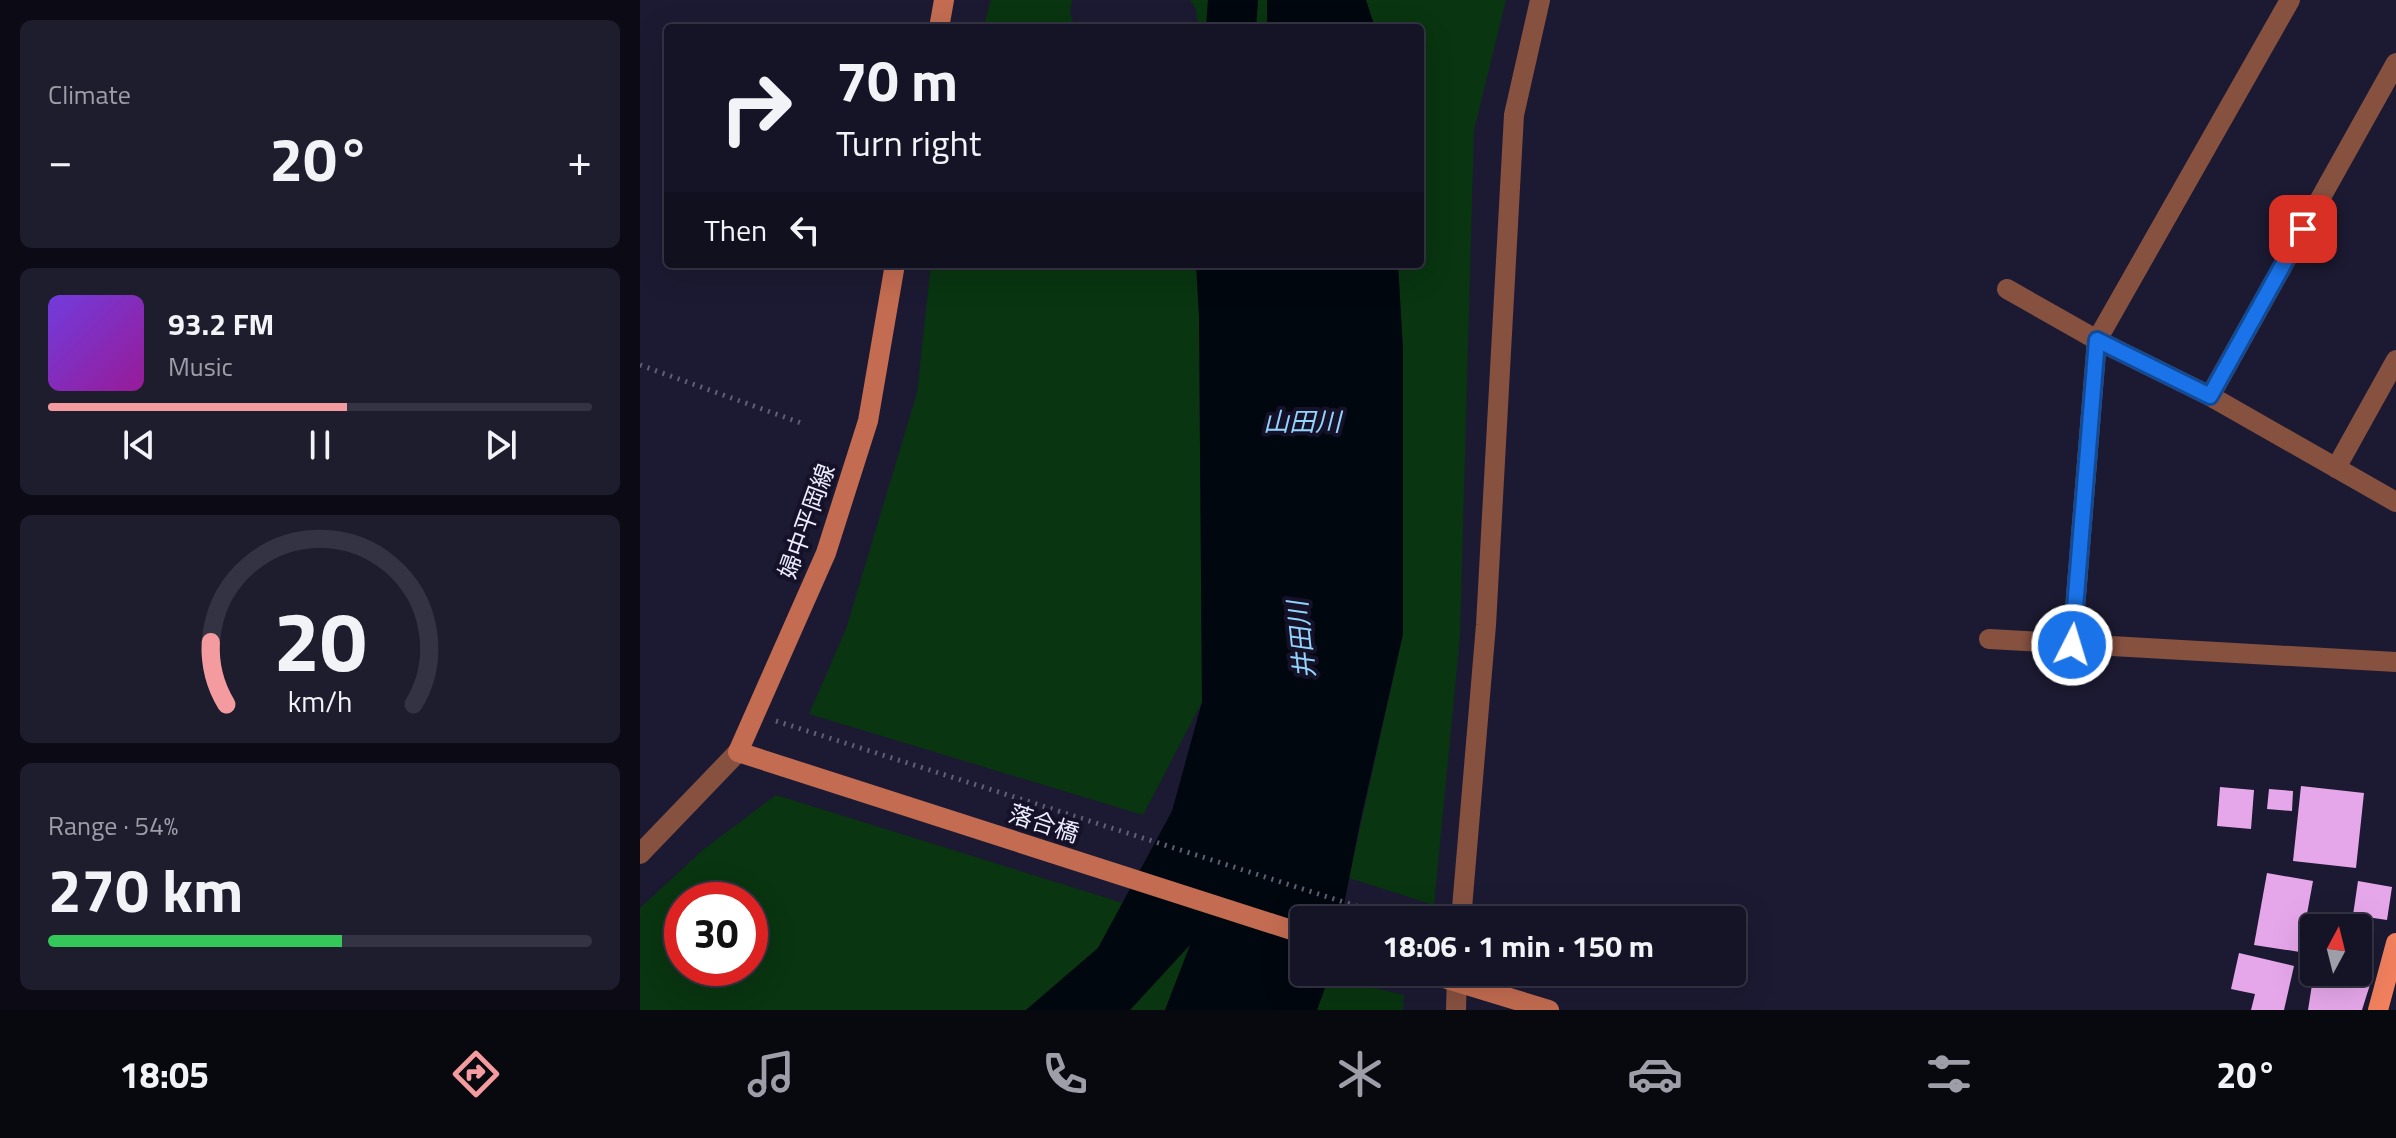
<!DOCTYPE html>
<html lang="en">
<head>
<meta charset="utf-8">
<style>
  body { margin:0; font-family:"Titillium Web","Noto Sans JP",sans-serif; background:#1e1d2e; color:#f1f3f6; height:100vh; display:flex; flex-direction:column; font-size:30px; white-space:nowrap }
  * { box-sizing:border-box; margin:0 }
  p { font-size:26px; color:#9d9ea7 }
  .icon { flex:none; width:44px; height:44px; fill:none; stroke:currentColor; stroke-width:2; stroke-linecap:round; stroke-linejoin:round }
  .map { position:relative; flex:1; overflow:hidden }
  .panel { display:flex; flex-direction:column; gap:20px; padding:20px; background:#0c0b15; width:640px }
  .panel>* { flex:none }
  .guide { position:absolute; left:24px; top:24px; width:760px; height:244px; border-radius:8px; box-shadow:0 8px 32px #0002,0 0 0 2px #343343; background:#151426; color:#f1f3f6; overflow:hidden }
  .needle { width:52px; rotate:7deg }
  .buttons { position:absolute; left:1660px; top:914px; display:grid; gap:16px }
  .buttons a { display:grid; place-items:center; width:72px; height:72px; border-radius:8px; background:#151426; box-shadow:0 8px 32px #0002,0 0 0 2px #343343; font-size:40px }
  .speed { position:absolute; left:24px; top:882px; display:flex; gap:16px; font-size:40px; font-weight:700; text-align:center }
  .speed>* { display:grid; place-content:center; width:104px; height:104px; border-radius:50%; background:#151426; box-shadow:0 8px 32px #0002,0 0 0 2px #343343; line-height:1 }
  .speed .limit { border:12px solid #d22; background:#fff; color:#111 }
  .pin { position:absolute; display:grid; place-items:center; width:68px; height:68px; color:#fff; margin:-34px; border-radius:16px; box-shadow:0 4px 12px #0006 }
  .me { position:absolute; width:88px; margin:-44px; rotate:5deg; stroke-linejoin:round; filter:drop-shadow(0 0 6px #0008) }
  .turn { display:flex; align-items:center; gap:28px; height:168px; padding:0 40px; font-size:36px }
  .turn .icon { width:104px; height:104px; stroke-width:2.5 }
  .turn b { display:block; font-size:56px; line-height:68px }
  .then { display:flex; align-items:center; height:76px; padding:0 40px; background:#0003; gap:16px; font-size:30px }
  .big { font-size:60px; font-weight:700; line-height:1.1 }
  .panel .card { flex:1; display:flex; flex-direction:column; justify-content:center; gap:12px; min-width:0; padding:0 28px; border-radius:12px; background:#1e1d2e }
  .panel .dial { align-items:center; gap:0 }
  .dial svg { height:208px; overflow:visible; fill:none; stroke:#343343; stroke-width:7; stroke-linecap:round; text-anchor:middle }
  .dial text { fill:#f1f3f6; stroke:none }
  .song { display:flex; align-items:center; gap:24px }
  .cover { width:96px; height:96px; border-radius:12px; background:linear-gradient(135deg,hsl(260 70% 55%),hsl(300 70% 35%)) }
  .played { height:8px; border-radius:4px; background:linear-gradient(90deg,#f49b9f 55%,#343343 55%) }
  .keys { display:flex; justify-content:space-around; direction:ltr }
  .heat { display:flex; justify-content:space-between; align-items:center; font-size:44px; direction:ltr }
  .charge { height:12px; border-radius:6px; background:linear-gradient(90deg,#34c759 54%,#343343 0) }
  .trip { position:absolute; left:650px; top:906px; width:456px; height:80px; border-radius:8px; background:#151426; box-shadow:0 8px 32px #0002,0 0 0 2px #343343; font-weight:700; line-height:80px; text-align:center }
  .tabs { display:flex; height:128px; justify-content:space-around; align-items:center; background:#08080f; color:#9d9ea7 }
  .tabs .icon { width:56px; height:56px }
  .tabs .on { color:#f49b9f }
  .tabs b { font-size:36px; color:#f1f3f6 }
  main { display:flex; flex:1; min-height:0 }
  .map>svg:first-child { display:block }
  .green { fill:#093510; fill-rule:evenodd }
  .water { fill:#01070e }
  .lines { fill:none; stroke-linecap:round; stroke-linejoin:round }
  .river { stroke:#01070e; stroke-width:50 }
  .building { fill:#e6a7ea }
  .path { stroke:#605f74; stroke-width:5; stroke-dasharray:2 6; stroke-linecap:butt }
  .minor { stroke:#875140; stroke-width:20 }
  .tertiary { stroke:#875140; stroke-width:20 }
  .secondary { stroke:#c36c51; stroke-width:20 }
  .primary { stroke:#f2815e; stroke-width:20 }
  .route-casing { stroke:#114b97; stroke-width:20 }
  .route { stroke:#1a73e8; stroke-width:14 }
  .labels { text-anchor:middle; dominant-baseline:central; stroke-width:8; stroke-linejoin:round; paint-order:stroke }
  .street-label { font-size:24px; fill:#ececfd; stroke:#141128 }
  .water-label { font-size:26px; font-style:italic; fill:#92d4fc; stroke:#141128 }
</style>
</head>
<body>
<main>
<section class="panel">
<div class="card"><p>Climate</p>
<div class="heat"><a>−</a><b class="big">20°</b><a>+</a></div>
</div>
<div class="card">
<div class="song"><i class="cover"></i><div><b>93.2 FM</b><p>Music</p></div></div>
<div class="played"></div>
<div class="keys"><svg class="icon" aria-label="previous" viewBox="0 0 24 24"><path d="M18 5L8 12l10 7zM5 5v14"/></svg><svg class="icon" aria-label="pause" viewBox="0 0 24 24"><path d="M8 5v14M16 5v14"/></svg><svg class="icon" aria-label="next" viewBox="0 0 24 24"><path d="M6 5l10 7-10 7zM19 5v14"/></svg></div>
</div>
<div class="card dial"><svg viewBox="0 0 100 80">
<path d="M14 69A42 42 0 1 1 86 69"/>
<path d="M14 69A42 42 0 0 1 8 45" stroke="#f49b9f"/>
<text x="50" y="56" font-size="32" font-weight="700">20</text>
<text x="50" y="72" font-size="11">km/h</text>
</svg></div>
<div class="card"><p>Range · 54%</p><b class="big">270 km</b><div class="charge"></div></div>
</section>
<div class="map">
<svg width="1756" height="1010" viewBox="0 0 1756 1010">
  <rect width="100%" height="100%" fill="#1c1a32"/>
  <!-- green -->
  <g class="green">
    <polygon points="351,0 432,0 430,13 435,28 343,28"/>
    <polygon points="550,0 627,0 627,28 558,28 556,9"/>
    <polygon points="726,0 866,0 834,130 820,636 794,905 709,878 763,634 763,350 758,264 780,264 780,28 735,28"/>
    <polygon points="291,264 556,264 559,316 562,702 503,815 169,714 206,629 277,393"/>
    <path d="M136,795L483,903L458,948L386,1010H0V908L64,849ZM42,900H110V968H42Z"/>
    <polygon points="552,942 525,1010 490,1010"/>
    <polygon points="689,977 764,995 763,1010 677,1010"/>
  </g>
  <!-- water -->
  <g class="water">
    <polygon points="627,0 726,0 735,28 627,28"/>
    <polygon points="556,264 758,264 763,350 763,634 720,823 701,920 664,920 664,972 690,972 689,977 677,1010 525,1010 550,945 490,1010 386,1010 458,948 532,811 562,702 559,316"/>
  </g>
  <g class="lines">
    <!-- river -->
    <polyline class="river" points="591,28 593,0"/>
  </g>
  <!-- building -->
  <g class="building">
    <polygon points="1661,786 1724,793 1716,868 1653,861"/>
    <polygon points="1580,787 1614,790 1611,829 1577,826"/>
    <polygon points="1629,789 1653,791 1652,811 1627,809"/>
    <polygon points="1627,873 1673,881 1660,952 1614,945"/>
    <polygon points="1718,881 1752,887 1747,920 1713,915"/>
    <polygon points="1599,953 1654,966 1644,1010 1611,1010 1615,994 1591,989"/>
    <polygon points="1674,972 1713,972 1733,975 1722,1010 1668,1010"/>
  </g>
  <g class="lines">
    <!-- path -->
    <g class="path">
      <polyline points="0,365 161,423"/>
      <polyline points="136,721 760,920"/>
    </g>
    <!-- minor -->
    <g class="minor">
      <polyline points="1367,289 1457,340 1570,396 1756,502"/>
      <polyline points="1570,396 1756,63"/>
      <polyline points="1696,468 1756,360"/>
      <polyline points="1349,639 1756,662"/>
      <polyline points="1432,645 1457,340 1650,0"/>
      <polyline points="821,920 846,625 874,115 900,0"/>
      <polyline points="816,1010 817,972"/>
    </g>
    <!-- tertiary -->
    <polyline class="tertiary" points="0,854 98,752"/>
    <!-- secondary -->
    <g class="secondary">
      <polyline points="299,28 304,0"/>
      <polyline points="255,264 228,421 186,553 98,752 664,934"/>
      <polyline points="784,972 909,1010"/>
    </g>
    <!-- primary -->
    <polyline class="primary" points="1738,1010 1756,943"/>
  </g>
  <g class="lines">
    <!-- route casing -->
    <g class="route-casing">
      <polyline id="route" points="1432,645 1457,340 1570,396 1663,229"/>
    </g>
    <!-- route -->
    <use href="#route" class="route"/>
  </g>
  <g class="labels">
    <!-- street labels -->
    <g class="street-label">
      <text transform="translate(166 521) rotate(-70)">婦中平岡線</text>
      <text transform="translate(404 823) rotate(18)">落合橋</text>
    </g>
    <!-- water labels -->
    <g class="water-label">
      <text x="662" y="421">山田川</text>
      <text transform="translate(661 640) rotate(-96)">井田川</text>
    </g>
  </g>
</svg>
<div class="buttons">
<a><svg class="needle" viewBox="-14 -14 28 28"><path d="M0-13l5 13h-10z" fill="#e53935"/><path d="M0 13l5-13h-10z" fill="#9d9ea7"/></svg></a>
</div>
<div class="speed"><div class="limit">30</div></div>
<div class="pin" style="left:1663px;top:229px;background:#d93025"><svg class="icon" aria-label="arrive" viewBox="0 0 24 24"><path d="M6 21V4h12l-3 4 3 4H6"/></svg></div>
<svg class="me" style="left:1432px;top:645px" viewBox="-20 -20 40 40"><circle r="17" fill="#1a73e8" stroke="#fff" stroke-width="3"/><path d="M0-11L8 9 0 5-8 9z" fill="#fff"/></svg>
<div class="trip">18:06 · 1 min · 150 m</div>
<div class="guide">
<div class="turn"><svg class="icon" aria-label="right" viewBox="0 0 24 24"><path d="M7 20v-9h11M14 6l5 5-5 5"/></svg><div><b>70 m</b>Turn right</div></div>
<div class="then">Then<svg class="icon" aria-label="left" viewBox="0 0 24 24"><path d="M17 20v-9H6M10 6l-5 5 5 5"/></svg></div>
</div>
</div>
</main>
<nav class="tabs">
<b>18:05</b>
<svg class="icon on" aria-label="directions" viewBox="0 0 24 24"><path d="M12 3l9 9-9 9-9-9zM9 14v-3h6M13 9l2 2-2 2"/></svg>
<svg class="icon" aria-label="music" viewBox="0 0 24 24"><path d="M9 18V5l10-2v13"/><circle cx="6" cy="18" r="3"/><circle cx="16" cy="16" r="3"/></svg>
<svg class="icon" aria-label="phone" viewBox="0 0 24 24"><path d="M5 4h4l2 5-3 2q2 4 5 5l2-3 5 2v4C11 20 4 13 5 4z"/></svg>
<svg class="icon" aria-label="climate" viewBox="0 0 24 24"><path d="M12 3v18M4 7l16 10M4 17L20 7"/></svg>
<svg class="icon" aria-label="car" viewBox="0 0 24 24"><path d="M5 17H2v-5l4-1 3-4h7l3 4 3 1v5h-3M9 17h6M6 11h13"/><circle cx="7" cy="17" r="2"/><circle cx="17" cy="17" r="2"/></svg>
<svg class="icon" aria-label="filters" viewBox="0 0 24 24"><path d="M4 7h16M4 17h16"/><circle cx="9" cy="7" r="2"/><circle cx="15" cy="17" r="2"/></svg>
<b>20°</b>
</nav>
</body>
</html>
